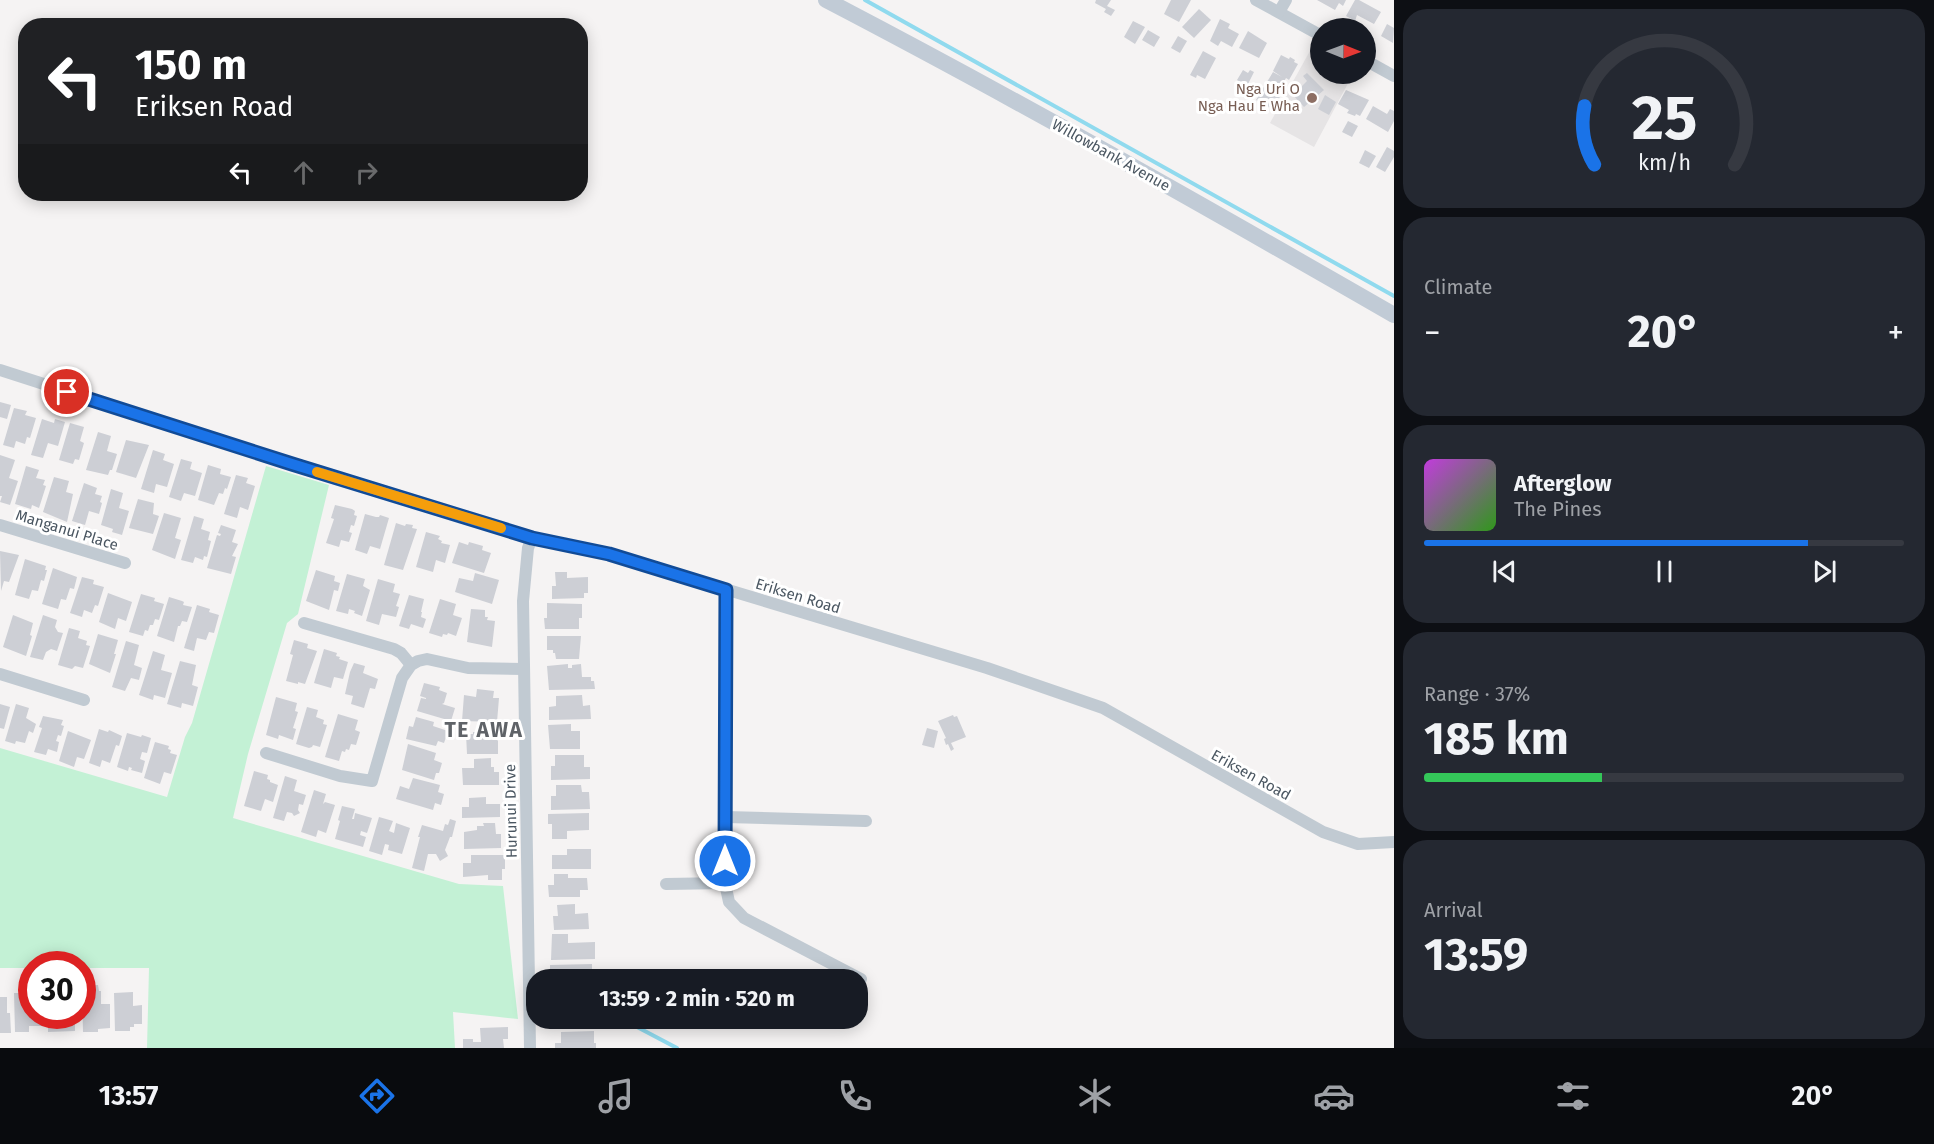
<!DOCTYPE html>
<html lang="en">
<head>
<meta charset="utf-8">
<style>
  body { margin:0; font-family:"Fira Sans",sans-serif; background:#242831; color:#f1f3f6; height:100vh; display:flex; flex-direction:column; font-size:22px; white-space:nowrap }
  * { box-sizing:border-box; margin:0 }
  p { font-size:20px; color:#9ea1a6 }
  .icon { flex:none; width:33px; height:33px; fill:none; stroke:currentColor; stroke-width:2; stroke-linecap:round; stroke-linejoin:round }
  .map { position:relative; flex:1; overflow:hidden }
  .drawer { display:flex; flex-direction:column; gap:9px; padding:9px; background:#0d0f14; width:540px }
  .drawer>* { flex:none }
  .guide { position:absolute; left:18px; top:18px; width:570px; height:183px; border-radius:24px; box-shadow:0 3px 15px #0003; background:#202124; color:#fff; overflow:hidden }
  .needle { width:39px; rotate:91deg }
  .buttons { position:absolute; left:1310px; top:18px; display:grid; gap:12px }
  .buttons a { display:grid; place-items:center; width:66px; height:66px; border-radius:50%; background:#171b24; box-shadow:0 3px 15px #0003; font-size:30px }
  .speed { position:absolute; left:18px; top:951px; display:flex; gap:12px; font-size:30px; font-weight:700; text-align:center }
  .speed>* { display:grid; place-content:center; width:78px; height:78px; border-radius:50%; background:#171b24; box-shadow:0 3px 15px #0003; line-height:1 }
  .speed .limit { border:9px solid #d22; background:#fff; color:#111 }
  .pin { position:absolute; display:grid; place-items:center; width:51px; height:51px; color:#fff; margin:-26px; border:3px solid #fff; border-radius:50%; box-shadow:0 2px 6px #0007 }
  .me { position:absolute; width:66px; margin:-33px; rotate:0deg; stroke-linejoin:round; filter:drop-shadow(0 0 4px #0008) }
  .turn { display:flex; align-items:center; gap:21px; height:126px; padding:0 18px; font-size:27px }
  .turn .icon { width:78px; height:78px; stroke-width:2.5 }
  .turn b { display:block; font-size:42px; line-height:51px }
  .lanes { display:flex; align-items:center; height:57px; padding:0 18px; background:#0003; justify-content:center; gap:30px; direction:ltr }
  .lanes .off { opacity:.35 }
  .big { font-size:45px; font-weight:700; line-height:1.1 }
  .drawer .tile { flex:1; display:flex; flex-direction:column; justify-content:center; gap:9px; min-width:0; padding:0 21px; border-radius:24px; background:#242831 }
  .drawer .dial { align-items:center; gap:0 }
  .dial svg { height:156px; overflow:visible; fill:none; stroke:#363941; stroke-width:7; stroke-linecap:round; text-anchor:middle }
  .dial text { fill:#f1f3f6; stroke:none }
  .song { display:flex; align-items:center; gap:18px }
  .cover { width:72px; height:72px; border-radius:9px; background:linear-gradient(135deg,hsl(290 70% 55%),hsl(110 70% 35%)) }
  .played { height:6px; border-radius:3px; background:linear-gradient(90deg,#1a73e8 80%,#363941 80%) }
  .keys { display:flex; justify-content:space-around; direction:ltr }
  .heat { display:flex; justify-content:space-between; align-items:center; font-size:33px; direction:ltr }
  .charge { height:9px; border-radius:4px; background:linear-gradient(90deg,#34c759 37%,#363941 0) }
  .trip { position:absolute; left:526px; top:969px; width:342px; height:60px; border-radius:24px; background:#171b24; box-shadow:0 3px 15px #0003; font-weight:700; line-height:60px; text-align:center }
  .tab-bar { display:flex; height:96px; justify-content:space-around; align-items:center; background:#090b0e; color:#9ea1a6 }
  .tab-bar .icon { width:42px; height:42px }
  .tab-bar .selected { color:#1a73e8 }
  .tab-bar b { font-size:27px; color:#f1f3f6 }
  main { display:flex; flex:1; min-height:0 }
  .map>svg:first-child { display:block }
  .education { fill:#e6e4e5 }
  .green { fill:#c3f1d5 }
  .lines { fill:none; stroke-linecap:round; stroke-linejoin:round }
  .stream { stroke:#90daee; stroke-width:4 }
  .building { fill:#cdcfd5 }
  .street { stroke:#c1cad2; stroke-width:12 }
  .secondary { stroke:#c1cbd6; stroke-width:16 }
  .route-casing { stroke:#114b97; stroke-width:15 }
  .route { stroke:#1a73e8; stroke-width:10 }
  .slow { stroke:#f59e0b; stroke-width:10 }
  .education-dot { fill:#8d6e63; stroke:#fff; stroke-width:2 }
  .labels { text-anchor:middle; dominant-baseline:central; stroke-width:6; stroke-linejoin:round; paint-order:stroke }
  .education-label { font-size:15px; fill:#785e54; stroke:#fff; text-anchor:end }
  .street-label { font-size:15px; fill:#4a5661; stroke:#fff }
  .district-label { font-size:21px; font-weight:bold; letter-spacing:1.5px; fill:#5f6368; stroke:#fff }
</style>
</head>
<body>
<main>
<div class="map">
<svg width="1394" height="1048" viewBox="0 0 1394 1048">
  <rect width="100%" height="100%" fill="#f5f3f3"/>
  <!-- education -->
  <polygon class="education" points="1316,40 1320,42 1320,74 1353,74 1314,147 1270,123"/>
  <!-- green -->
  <polygon class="green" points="266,466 329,485 298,614 287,623 248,754 233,818 459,884 503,886 518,1019 453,1012 455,1048 147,1048 149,968 83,968 82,964 32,964 31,968 0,968 0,748 167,797 185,737 192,723"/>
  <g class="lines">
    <!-- stream -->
    <g class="stream">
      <polyline points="865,0 1394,296"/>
      <polyline points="620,1018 677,1048"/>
    </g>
  </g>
  <!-- building -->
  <g class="building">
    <polygon points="1096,0 1111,0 1107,6 1115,10 1111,16 1104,12 1106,9 1095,3"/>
    <polygon points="1171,0 1191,0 1179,22 1164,14"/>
    <polygon points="1317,0 1346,0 1343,6 1339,3 1335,10"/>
    <polygon points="1355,0 1359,0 1381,12 1374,24 1357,15 1355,21 1346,16"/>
    <polygon points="1199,9 1211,20 1194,38 1182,27"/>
    <polygon points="1220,19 1230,24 1228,28 1239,34 1232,47 1221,41 1218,46 1210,41"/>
    <polygon points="1133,21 1145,27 1135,44 1124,37"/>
    <polygon points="1387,24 1394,28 1393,43 1381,36"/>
    <polygon points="1148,30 1160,37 1154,47 1142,40"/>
    <polygon points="1248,31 1267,43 1259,58 1239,48"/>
    <polygon points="1178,36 1187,41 1180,53 1171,48"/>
    <polygon points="1203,51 1216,58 1205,79 1197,75 1196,78 1190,75"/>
    <polygon points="1281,55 1289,59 1290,57 1295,60 1294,62 1298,64 1289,80 1286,78 1279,91 1278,96 1280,97 1271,108 1256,100 1273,72 1282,77 1273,71"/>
    <polygon points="1243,70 1248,73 1250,70 1254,72 1247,86 1237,80"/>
    <polygon points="1307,73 1324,90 1304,107 1293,95 1307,81 1303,76"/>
    <polygon points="1346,90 1369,100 1360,116 1356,114 1355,116 1347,113 1349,110 1338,104"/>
    <polygon points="1325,95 1336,102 1329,115 1318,109"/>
    <polygon points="1373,106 1387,114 1390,109 1394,111 1394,121 1388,132 1366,119"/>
    <polygon points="1348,121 1358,126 1352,137 1342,132"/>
    <polygon points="1387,147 1394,151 1394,157 1385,172 1376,167"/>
    <polygon points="1365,150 1376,156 1369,168 1359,163"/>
    <polygon points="0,402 11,405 7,419 0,417"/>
    <polygon points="14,408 27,411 25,415 36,418 30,438 27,437 25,444 16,441 14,448 3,445"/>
    <polygon points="42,419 54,423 55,419 65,422 58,446 48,443 43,458 31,455"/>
    <polygon points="70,423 84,427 80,441 84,443 79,460 75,459 73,464 59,460"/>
    <polygon points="98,432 111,436 107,451 117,454 112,470 110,470 108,475 86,470"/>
    <polygon points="126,440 149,445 136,478 116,472"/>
    <polygon points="153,450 165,454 163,460 174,464 167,487 156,484 154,493 141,489"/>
    <polygon points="0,455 15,460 9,478 18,481 10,505 0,502 2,496 0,496"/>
    <polygon points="181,459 192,462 190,469 202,473 195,496 184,493 181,501 169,497"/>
    <polygon points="208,465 221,469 220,474 231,477 227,489 225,488 223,494 219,493 214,505 198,500"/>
    <polygon points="26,466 39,470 36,478 45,480 43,485 46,486 39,508 32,505 31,509 15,504"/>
    <polygon points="236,475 248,478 246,483 255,486 248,510 240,507 237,518 224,514"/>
    <polygon points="54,477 69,481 66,492 73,494 67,522 43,512"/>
    <polygon points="84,483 97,488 95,494 102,496 100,502 102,503 99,514 89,511 85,525 72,521"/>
    <polygon points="111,489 123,493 119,508 129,511 122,535 112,532 113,529 101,525"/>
    <polygon points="138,499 154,503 153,514 159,516 153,534 129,528"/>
    <polygon points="335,505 352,509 355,511 354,515 357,516 354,526 351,525 349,532 352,533 349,542 341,540 339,547 326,543 334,519 331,518"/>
    <polygon points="164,513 181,518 175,538 181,540 175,559 152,550"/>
    <polygon points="365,514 376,517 379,517 380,515 389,518 380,549 370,546 367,554 355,550"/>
    <polygon points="194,516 204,519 201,529 210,532 208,540 211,541 207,557 204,556 203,560 195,557 193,563 181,560"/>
    <polygon points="396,523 405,526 406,524 413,525 412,528 417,529 403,570 384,565"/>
    <polygon points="221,525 236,530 232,542 238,544 232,556 236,557 231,574 207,568 217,535 220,536 221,534 218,533"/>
    <polygon points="426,532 440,536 438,539 442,541 441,543 450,545 445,563 436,560 433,572 416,567"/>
    <polygon points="459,542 468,545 469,542 483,546 482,550 491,553 484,573 452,563"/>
    <polygon points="0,551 19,555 9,582 4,581 1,591"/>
    <polygon points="25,559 46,566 45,570 47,570 44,581 41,580 38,591 32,590 29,599 15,595"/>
    <polygon points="53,568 77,577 74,589 70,588 66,600 61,599 58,609 42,604"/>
    <polygon points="316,570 335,576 334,581 340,583 338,591 334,590 329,610 306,601"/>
    <polygon points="555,572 567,572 567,578 588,577 588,593 584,593 584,598 552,599 552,586 556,586"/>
    <polygon points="475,573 499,580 492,604 455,592 459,578 473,581"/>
    <polygon points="347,574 365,579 363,586 370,590 362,616 354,613 355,611 349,609 348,614 336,611"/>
    <polygon points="82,577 94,580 93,584 104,587 98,606 95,605 92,613 84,610 82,617 70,613"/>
    <polygon points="378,579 395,584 393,592 400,594 396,606 399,607 396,617 382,614 379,625 366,621"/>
    <polygon points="108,593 132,602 126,621 118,618 115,629 99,622"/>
    <polygon points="141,594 155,598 154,601 164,604 159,620 155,619 153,625 150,625 148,631 145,630 143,636 129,632"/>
    <polygon points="409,595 424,599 421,612 422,612 421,617 426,619 423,628 411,624 409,629 399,626"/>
    <polygon points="169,597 182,601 184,602 183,605 192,607 187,622 182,621 180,626 178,626 174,642 157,636"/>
    <polygon points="440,599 456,604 453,615 462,618 456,636 448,633 447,635 443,634 442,637 429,633"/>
    <polygon points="547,603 582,604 582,618 579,618 579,629 545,629 544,618 547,618"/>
    <polygon points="197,605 210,609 209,612 219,615 214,633 209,632 206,640 197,638 194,651 184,648"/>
    <polygon points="471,609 485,610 485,617 488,617 487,620 495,621 492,647 467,642"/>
    <polygon points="13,615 33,623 30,635 32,636 26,656 3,647"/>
    <polygon points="43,615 57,620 55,627 58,632 63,633 57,651 51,649 46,652 43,660 30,657"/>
    <polygon points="69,628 80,631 78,638 87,641 86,645 90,646 83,668 75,666 72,669 58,665"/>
    <polygon points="98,634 118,640 114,654 116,654 110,673 89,664"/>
    <polygon points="547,636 581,636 579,659 556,659 555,653 553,653 553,650 547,650"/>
    <polygon points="294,640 308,644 307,648 317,651 305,684 298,682 298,684 286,681 293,655 290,654"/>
    <polygon points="126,641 139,645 134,665 142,668 139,680 131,678 125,691 112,687"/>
    <polygon points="324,649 337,653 336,656 340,657 339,659 348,662 343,679 334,677 331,688 314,683"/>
    <polygon points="153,651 165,655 161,670 172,673 165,698 154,695 153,700 139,695"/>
    <polygon points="180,661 196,665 192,685 198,687 193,706 182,703 181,708 167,704"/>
    <polygon points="354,663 365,666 363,673 378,679 375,689 370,688 364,708 351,704 353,696 345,694 350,672"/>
    <polygon points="568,664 568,668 572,668 572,665 581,664 582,677 591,677 591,681 594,681 595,689 549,690 547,666"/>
    <polygon points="424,683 440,687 439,690 447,693 444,703 442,704 455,708 451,721 417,711 421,698 426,699 426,698 420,696"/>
    <polygon points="477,689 494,691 493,698 499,698 497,722 462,721 464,695 476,697"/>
    <polygon points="582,695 583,706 590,705 591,719 549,720 549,707 556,706 556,696"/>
    <polygon points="276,697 297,703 295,711 298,712 293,728 296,729 293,740 279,735 278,739 266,735"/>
    <polygon points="0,704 10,707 4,729 0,728"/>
    <polygon points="16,704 29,708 26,718 36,724 33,733 29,731 25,743 16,741 15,744 5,741"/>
    <polygon points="307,707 318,710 316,717 324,720 323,724 327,725 320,747 313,745 312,747 309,748 296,744"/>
    <polygon points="338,714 358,720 355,730 360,732 356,745 351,744 349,750 346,749 345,752 342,751 339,761 325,757"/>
    <polygon points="953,715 954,717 957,716 966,737 951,743 954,749 951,751 948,744 946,745 944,739 946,738 938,721"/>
    <polygon points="43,716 63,720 61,725 64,726 61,736 58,735 56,741 59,742 57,752 48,749 46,755 34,752 42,728 39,727"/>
    <polygon points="416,717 434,722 433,726 448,731 444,743 438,741 436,746 406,739 409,726 413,727"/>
    <polygon points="571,724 571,731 580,731 580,749 550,749 548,725"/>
    <polygon points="927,728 938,731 934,748 922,745"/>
    <polygon points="99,729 108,732 109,730 122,736 119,746 116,745 110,763 102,760 100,767 89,763"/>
    <polygon points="478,730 495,730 495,737 498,741 498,754 467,754 466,734 473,734 473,732 478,732"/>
    <polygon points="68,731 91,740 84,759 77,757 74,767 59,761"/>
    <polygon points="127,733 141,737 142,735 151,738 147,753 142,752 140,759 145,761 142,773 131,770 132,768 129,767 128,771 117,767"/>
    <polygon points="155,742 169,746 168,749 171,750 170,753 177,755 171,774 164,772 160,784 144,778"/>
    <polygon points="408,744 436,753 434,760 442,763 439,773 436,773 434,780 402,770"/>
    <polygon points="555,755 584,755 584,767 590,767 590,779 551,780 551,766 555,766"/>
    <polygon points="491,758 491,767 494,767 494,772 499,772 499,785 463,785 462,768 474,768 474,759"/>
    <polygon points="254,771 268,775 267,779 270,780 270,782 278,785 273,802 265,799 261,811 244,806"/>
    <polygon points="285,776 297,780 294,791 306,795 303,805 299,804 298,810 300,813 294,816 292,813 287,812 284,821 273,818"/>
    <polygon points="413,778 440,785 438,792 444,794 441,805 435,803 433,810 396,799 400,786 409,789"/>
    <polygon points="556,785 581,785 582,792 589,792 590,809 551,810 551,796 556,796"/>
    <polygon points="314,790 326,794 323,804 325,802 335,805 326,833 318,830 316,837 301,832"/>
    <polygon points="486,797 486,804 500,804 500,817 462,818 462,807 469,807 469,798"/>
    <polygon points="342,806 355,809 352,819 354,819 355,813 372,818 367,833 361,831 360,835 366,837 363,847 335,839 340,821 338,820"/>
    <polygon points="589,813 589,830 567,831 567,839 552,839 552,824 548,824 548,814"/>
    <polygon points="379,817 393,821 389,831 394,833 396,823 410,828 402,854 388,850 389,845 385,844 382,855 369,851"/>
    <polygon points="450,819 456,821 452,837 450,837 445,850 448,856 440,861 436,854 428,854 424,871 412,868 420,837 418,837 422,825 443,831 445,824 448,825"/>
    <polygon points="483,823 495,823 496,834 501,834 501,848 464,849 464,832 477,830 477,826 484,826"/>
    <polygon points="567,849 591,849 591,869 552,869 552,855 567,855"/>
    <polygon points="471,855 505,855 505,869 502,869 502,880 488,880 488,875 463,877 463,863 471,863"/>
    <polygon points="554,874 568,874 568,878 587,878 588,890 580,890 580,897 549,897 548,885 554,885"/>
    <polygon points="575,904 575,914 588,913 589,929 554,930 553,916 558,916 557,905"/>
    <polygon points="552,934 568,934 568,943 595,942 595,959 551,960"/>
    <polygon points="592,964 592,980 555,980 555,975 550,975 550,965"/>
    <polygon points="98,985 99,991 101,991 101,1004 110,1004 110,1028 98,1029 98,1032 83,1032 82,986"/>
    <polygon points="133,992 133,1006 142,1005 142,1024 134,1024 134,1027 130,1027 130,1031 115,1031 114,993"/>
    <polygon points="14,993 30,993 32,1016 44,1016 44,1026 29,1026 29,1032 15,1032"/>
    <polygon points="0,997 7,997 7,1013 10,1013 11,1033 0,1033"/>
    <polygon points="48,1016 75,1016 75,1031 48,1032"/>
    <polygon points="508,1027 508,1039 503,1039 504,1048 463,1048 463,1039 473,1039 473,1042 481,1042 480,1028"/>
    <polygon points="594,1031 594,1043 596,1043 596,1048 555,1048 555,1043 561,1043 561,1032"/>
  </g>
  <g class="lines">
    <!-- street -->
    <g class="street">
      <polyline points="1256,0 1320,35"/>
      <polyline points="1279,12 1286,0"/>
      <polyline points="1365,60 1394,76"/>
      <polyline points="0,370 292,464 532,538 609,554 987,668 1103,708 1323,832 1358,844 1394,842"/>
      <polyline points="0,525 125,563"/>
      <polyline points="726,590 725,883 729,902 744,918 861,979"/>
      <polyline points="304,623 394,649 401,653 411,665"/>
      <polyline points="0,674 84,700"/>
      <polyline points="266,753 340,776 372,781 402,678 411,665 418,661 427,659 468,668 524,669"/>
      <polyline points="726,817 866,821"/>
      <polyline points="666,884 725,883"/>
      <polyline points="530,1048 523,601 528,548 532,538"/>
    </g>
    <!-- secondary -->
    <path class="secondary" d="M826,0C1018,100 1206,207 1394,315"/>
  </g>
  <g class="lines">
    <!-- route casing -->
    <g class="route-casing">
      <polyline id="route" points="67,392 292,464 532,538 609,554 726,590 725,861"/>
    </g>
    <!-- route -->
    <use href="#route" class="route"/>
    <!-- slow -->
    <polyline class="slow" points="317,472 501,528"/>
  </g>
  <!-- markers -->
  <circle class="education-dot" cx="1312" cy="98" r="6"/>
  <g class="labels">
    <!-- education labels -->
    <g class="education-label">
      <text x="1300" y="89">Nga Uri O<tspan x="1300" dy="17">Nga Hau E Wha</tspan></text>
    </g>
    <!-- street labels -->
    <g class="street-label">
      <text transform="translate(1111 155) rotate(29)">Willowbank Avenue</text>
      <text transform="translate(67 530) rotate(17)">Manganui Place</text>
      <text transform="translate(798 596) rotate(17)">Eriksen Road</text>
      <text transform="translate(1251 775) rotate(29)">Eriksen Road</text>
      <text transform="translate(511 811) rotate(-91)">Hurunui Drive</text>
    </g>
    <!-- district labels -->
    <g class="district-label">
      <text x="484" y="730">TE AWA</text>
    </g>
  </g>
</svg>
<div class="buttons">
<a><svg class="needle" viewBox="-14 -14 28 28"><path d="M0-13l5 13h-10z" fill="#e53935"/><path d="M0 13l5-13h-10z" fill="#9ea1a6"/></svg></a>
</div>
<div class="speed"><div class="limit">30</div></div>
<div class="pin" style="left:67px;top:392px;background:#d93025"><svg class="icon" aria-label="arrive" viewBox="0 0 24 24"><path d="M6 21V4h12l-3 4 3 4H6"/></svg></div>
<svg class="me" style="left:725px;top:861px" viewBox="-20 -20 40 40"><circle r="17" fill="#1a73e8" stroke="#fff" stroke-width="3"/><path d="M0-11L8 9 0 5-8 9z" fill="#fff"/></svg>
<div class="trip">13:59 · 2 min · 520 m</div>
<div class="guide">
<div class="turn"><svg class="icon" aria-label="left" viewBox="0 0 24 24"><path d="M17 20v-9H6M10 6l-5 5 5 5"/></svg><div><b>150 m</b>Eriksen Road</div></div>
<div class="lanes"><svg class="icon" aria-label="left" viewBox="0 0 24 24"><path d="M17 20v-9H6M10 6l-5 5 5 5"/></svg><svg class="icon off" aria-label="ahead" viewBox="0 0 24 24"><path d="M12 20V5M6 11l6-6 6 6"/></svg><svg class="icon off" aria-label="right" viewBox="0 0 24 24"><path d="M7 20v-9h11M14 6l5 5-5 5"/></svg></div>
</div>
</div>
<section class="drawer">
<div class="tile dial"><svg viewBox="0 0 100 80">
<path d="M14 69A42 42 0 1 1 86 69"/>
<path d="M14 69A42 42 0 0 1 9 39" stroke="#1a73e8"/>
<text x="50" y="56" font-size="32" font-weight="700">25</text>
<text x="50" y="72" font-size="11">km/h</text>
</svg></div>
<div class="tile"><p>Climate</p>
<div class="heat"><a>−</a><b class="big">20°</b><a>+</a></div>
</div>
<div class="tile">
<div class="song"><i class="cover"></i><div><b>Afterglow</b><p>The Pines</p></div></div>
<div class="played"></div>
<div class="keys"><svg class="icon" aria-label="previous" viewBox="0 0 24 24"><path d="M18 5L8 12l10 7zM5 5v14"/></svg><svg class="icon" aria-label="pause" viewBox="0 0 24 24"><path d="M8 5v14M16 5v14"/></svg><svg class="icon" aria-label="next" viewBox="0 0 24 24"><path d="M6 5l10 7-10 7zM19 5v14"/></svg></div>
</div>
<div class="tile"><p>Range · 37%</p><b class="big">185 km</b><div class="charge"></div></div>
<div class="tile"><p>Arrival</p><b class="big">13:59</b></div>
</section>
</main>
<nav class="tab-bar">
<b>13:57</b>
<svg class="icon selected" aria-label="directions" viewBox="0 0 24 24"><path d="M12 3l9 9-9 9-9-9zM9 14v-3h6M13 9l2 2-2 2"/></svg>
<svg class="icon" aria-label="music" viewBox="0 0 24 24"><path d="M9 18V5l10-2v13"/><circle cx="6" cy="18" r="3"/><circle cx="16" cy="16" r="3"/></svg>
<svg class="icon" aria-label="phone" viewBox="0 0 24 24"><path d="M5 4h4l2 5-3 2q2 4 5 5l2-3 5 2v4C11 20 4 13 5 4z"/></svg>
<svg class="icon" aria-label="climate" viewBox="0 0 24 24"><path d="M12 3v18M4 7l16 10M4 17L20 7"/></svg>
<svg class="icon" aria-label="car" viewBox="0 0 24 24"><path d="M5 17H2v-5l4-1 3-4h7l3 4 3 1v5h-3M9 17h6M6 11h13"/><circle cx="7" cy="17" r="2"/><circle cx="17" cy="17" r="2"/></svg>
<svg class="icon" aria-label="filters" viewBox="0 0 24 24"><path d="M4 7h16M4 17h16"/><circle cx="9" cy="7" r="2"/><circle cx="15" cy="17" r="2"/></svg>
<b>20°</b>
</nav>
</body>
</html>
